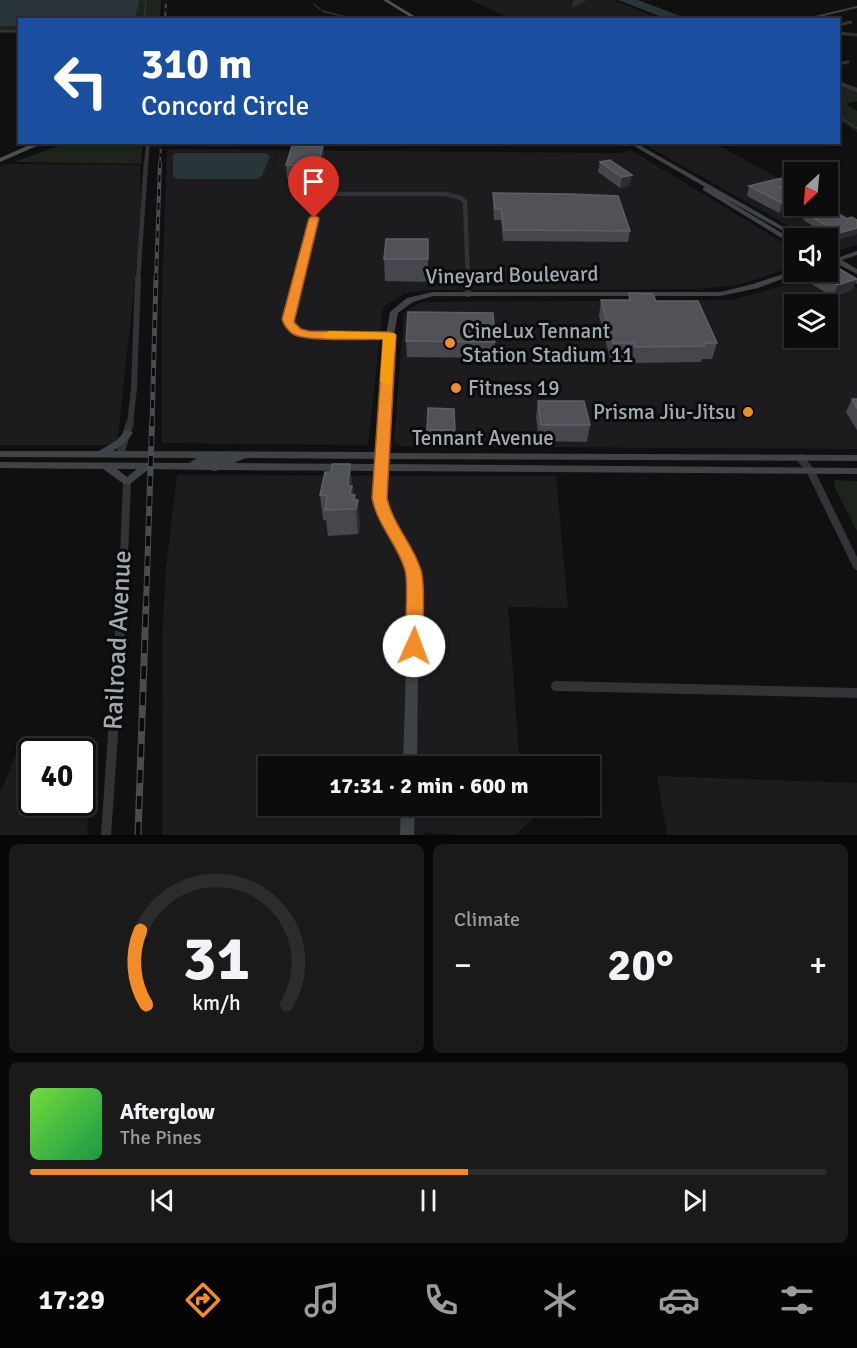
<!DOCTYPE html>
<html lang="en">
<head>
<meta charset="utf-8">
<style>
  body { margin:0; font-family:Signika,sans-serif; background:#1a1a1b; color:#f1f3f6; height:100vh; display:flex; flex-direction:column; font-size:22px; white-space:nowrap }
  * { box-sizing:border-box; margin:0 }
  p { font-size:20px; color:#9a9b9d }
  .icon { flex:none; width:33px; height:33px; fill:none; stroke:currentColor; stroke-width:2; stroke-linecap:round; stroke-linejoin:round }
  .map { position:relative; height:835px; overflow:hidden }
  .panel { display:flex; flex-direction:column; gap:9px; padding:9px; background:#070707; flex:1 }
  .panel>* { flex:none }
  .guide { position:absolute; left:18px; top:18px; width:822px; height:126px; border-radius:0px; box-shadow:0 3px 9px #0003,0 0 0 2px #2c2c2e; background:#1a4fa0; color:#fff; overflow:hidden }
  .needle { width:39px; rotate:206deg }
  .tools { position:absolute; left:784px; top:162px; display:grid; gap:12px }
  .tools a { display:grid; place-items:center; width:54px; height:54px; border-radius:0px; background:#0c0c0d; box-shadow:0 3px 9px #0003,0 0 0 2px #2c2c2e; font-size:30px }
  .speed { position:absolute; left:18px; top:738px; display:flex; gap:12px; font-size:30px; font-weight:700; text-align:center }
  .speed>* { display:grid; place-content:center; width:78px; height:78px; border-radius:50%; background:#0c0c0d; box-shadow:0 3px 9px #0003,0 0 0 2px #2c2c2e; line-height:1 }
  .speed .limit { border:3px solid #111; border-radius:9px; background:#fff; color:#111 }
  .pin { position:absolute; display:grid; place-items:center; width:51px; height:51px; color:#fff; margin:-62px -26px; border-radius:50% 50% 50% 0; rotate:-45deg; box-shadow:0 0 6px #0007 }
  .pin .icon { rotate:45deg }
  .me { position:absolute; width:66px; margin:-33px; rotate:2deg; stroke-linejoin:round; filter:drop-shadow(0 0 4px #0008) }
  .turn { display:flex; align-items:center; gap:21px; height:126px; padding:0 24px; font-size:27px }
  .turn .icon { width:78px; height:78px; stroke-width:2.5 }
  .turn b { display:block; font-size:42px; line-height:51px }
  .big { font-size:45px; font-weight:800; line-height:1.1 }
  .panel .tile { flex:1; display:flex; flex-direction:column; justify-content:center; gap:9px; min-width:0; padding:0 21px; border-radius:9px; background:#1a1a1b }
  .panel .dial { align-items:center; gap:0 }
  .dial svg { height:156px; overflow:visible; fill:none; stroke:#2c2c2e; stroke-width:7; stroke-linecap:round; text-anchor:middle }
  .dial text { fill:#f1f3f6; stroke:none }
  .song { display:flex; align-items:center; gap:18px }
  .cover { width:72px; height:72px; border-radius:9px; background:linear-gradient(135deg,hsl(100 70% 55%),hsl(140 70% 35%)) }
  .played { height:6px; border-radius:3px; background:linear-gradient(90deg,#f28c27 55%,#2c2c2e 55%) }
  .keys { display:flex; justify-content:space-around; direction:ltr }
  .heat { display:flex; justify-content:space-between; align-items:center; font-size:33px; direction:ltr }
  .panel .tiles { flex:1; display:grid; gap:9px; grid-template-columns:1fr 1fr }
  .tile:last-child { grid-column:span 2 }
  .trip { position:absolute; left:258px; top:756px; width:342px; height:60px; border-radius:0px; background:#0c0c0d; box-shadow:0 3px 9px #0003,0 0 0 2px #2c2c2e; font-weight:800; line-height:60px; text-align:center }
  .tab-bar { display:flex; height:96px; justify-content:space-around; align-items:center; background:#050505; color:#9a9b9d }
  .tab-bar .icon { width:42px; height:42px }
  .tab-bar .active { color:#f28c27 }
  .tab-bar b { font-size:27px; color:#f1f3f6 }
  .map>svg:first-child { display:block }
  .built { fill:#1c1c1e; fill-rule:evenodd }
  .green { fill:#1c241c }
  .water { fill:#293539 }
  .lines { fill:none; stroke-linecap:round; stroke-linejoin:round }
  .stream { stroke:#293539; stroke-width:1.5 }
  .street-far5 { stroke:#313336; stroke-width:3 }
  .street-far4 { stroke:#313336; stroke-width:4 }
  .street-far3 { stroke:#313336; stroke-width:4.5 }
  .street-far2 { stroke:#313336; stroke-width:6 }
  .street-far1 { stroke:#313336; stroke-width:8 }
  .street { stroke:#313336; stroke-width:10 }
  .secondary { fill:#3f4246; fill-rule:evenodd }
  .primary { fill:#4d5055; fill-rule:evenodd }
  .rail-far4-casing { stroke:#484b4f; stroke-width:2 }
  .rail-far3-casing { stroke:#484b4f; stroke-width:4 }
  .rail-far2-casing { stroke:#484b4f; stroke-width:5 }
  .rail-far1-casing { stroke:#484b4f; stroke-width:6 }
  .rail-casing { stroke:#484b4f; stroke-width:7 }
  .rail-far4 { stroke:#0b0b0c; stroke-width:1.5; stroke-dasharray:4; stroke-linecap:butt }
  .rail-far3 { stroke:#0b0b0c; stroke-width:2; stroke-dasharray:7; stroke-linecap:butt }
  .rail-far2 { stroke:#0b0b0c; stroke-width:3; stroke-dasharray:8; stroke-linecap:butt }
  .rail-far1 { stroke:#0b0b0c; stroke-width:4; stroke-dasharray:10; stroke-linecap:butt }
  .rail { stroke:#0b0b0c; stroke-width:4.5; stroke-dasharray:13; stroke-linecap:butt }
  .wall { fill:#46474c }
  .shaded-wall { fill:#2c2d30 }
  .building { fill:#505257; stroke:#5c6065; stroke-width:1.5 }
  .route { fill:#f28c27; stroke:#9d5b19; stroke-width:1.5 }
  .slow { fill:#f59e0b }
  .poi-dot { fill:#f28c27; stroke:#0b0b0c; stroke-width:2 }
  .labels { text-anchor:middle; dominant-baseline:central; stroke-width:6; stroke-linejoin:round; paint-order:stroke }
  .street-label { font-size:21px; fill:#a1a9b2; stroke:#0b0b0c }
  .poi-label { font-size:21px; fill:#a1a9b2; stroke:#0b0b0c; text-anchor:start }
  .near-street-label { font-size:26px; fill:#a1a9b2; stroke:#0b0b0c }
</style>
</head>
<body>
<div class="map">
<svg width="857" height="835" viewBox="0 0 857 835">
  <rect width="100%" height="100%" fill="#101011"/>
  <!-- built -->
  <g class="built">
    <polygon points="470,0 613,0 661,19 511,19"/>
    <polygon points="670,143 714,143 795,187 795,206 828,205 857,221 857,245 834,252 828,249 828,238 810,238 649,147"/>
    <polygon points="167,149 278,150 266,185 279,150 620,153 631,150 795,250 795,266 738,285 697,289 426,290 404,294 383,307 368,445 162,443 162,297"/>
    <polygon points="6,164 140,165 141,223 117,445 0,445 0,166"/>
    <path d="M834,272L857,288V449L401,446L394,441L404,312L422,302L731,300ZM795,304H828V338H795Z"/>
    <polygon points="177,475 556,476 568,608 508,607 520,766 268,766 268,806 538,806 538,814 515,835 455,835 423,832 423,835 162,835 163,621 166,568"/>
    <path d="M22,740L93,742L87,835H0V793ZM32,752H82V802H32Z"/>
    <polygon points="657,776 857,783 857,835 667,835"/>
  </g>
  <!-- green -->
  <g class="green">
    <polygon points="0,0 161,0 160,19 20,20 19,30 0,29"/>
    <polygon points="838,85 857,92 857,101 846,104 857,111 857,132 839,120"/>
    <polygon points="69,142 143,143 141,164 14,162"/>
    <polygon points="835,480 857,481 857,531 834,486"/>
  </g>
  <!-- water -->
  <g class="water">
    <polygon points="0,0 139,0 136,15 130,19 20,20 19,26 0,26"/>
    <polygon points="618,0 638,0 688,19 667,19"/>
    <polygon points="176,153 265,153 270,156 262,176 257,179 179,179 173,177 173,155"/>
  </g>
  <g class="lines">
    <!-- stream -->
    <g class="stream">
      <polyline points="314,4 320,9"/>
      <polyline points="322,11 346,17"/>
      <polyline points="348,18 354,20"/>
      <polyline points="144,20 146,0"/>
      <polyline points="838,116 857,128"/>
    </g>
    <!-- street-far5 -->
    <g class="street-far5">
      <polyline points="838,25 851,22"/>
      <polyline points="0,31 20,31"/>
      <polyline points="838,33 857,35"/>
      <polyline points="838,64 848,62"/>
    </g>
    <!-- street-far4 -->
    <g class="street-far4">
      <polyline points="838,83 857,90"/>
      <polyline points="146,165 148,142"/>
    </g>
    <!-- street-far3 -->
    <g class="street-far3">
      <polyline points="138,280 146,163"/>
      <polyline points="298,280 318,202 335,194 446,194 461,198 465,202 468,280"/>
    </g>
    <!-- street-far2 -->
    <g class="street-far2">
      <polyline points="298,278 288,319 296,330 309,334 390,335"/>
      <polyline points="467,278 468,294"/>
      <polyline points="130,424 134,388 138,278"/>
    </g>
    <!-- street-far1 -->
    <g class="street-far1">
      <polyline points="120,454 130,423"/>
      <polyline points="800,458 810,470 857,566"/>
      <polyline points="122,606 127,482"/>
    </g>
    <!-- street -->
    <g class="street">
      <polyline points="556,686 857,693"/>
      <polyline points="106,835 122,605"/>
    </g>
    <!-- secondary -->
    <g class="secondary">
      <polygon points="857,6 857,8 807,20 798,20"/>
      <polygon points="627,142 634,142 803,238 796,238 722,197 795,241 795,246 793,245 703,190 703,188 705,187"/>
      <polygon points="857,251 857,255 842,260 857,269 857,274 836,263 832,263 857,279 857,284 828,266 828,261 831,262 831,260 828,258 828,253 837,258"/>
      <path d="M795,270L801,272L758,288L720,296H433L413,302L398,313L394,335L387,453L857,455V461L386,459V464L857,468V474L386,471L384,498L388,515L409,547L419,572L417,766H403L409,572L400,551L378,516L374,498L376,471L219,470L215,471L211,470L149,469L130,484H124L103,469L0,468V462L189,463L197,458L0,457V451H99L117,440L125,431L128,430L133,433C127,441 121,446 113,451L377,452L386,335L390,312L407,298L433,292H720L753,284ZM246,458L377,459L376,464L234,463ZM117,469H137L127,477Z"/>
      <polygon points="815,272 826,272 825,274 788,282 784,280 785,278"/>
      <polygon points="401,806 415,806 414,835 400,835"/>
    </g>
    <!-- primary -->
    <g class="primary">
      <polygon points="383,0 388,0 421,20 415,20"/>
      <polygon points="36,142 46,142 0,162 0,158"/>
    </g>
    <!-- rail-far4 casing -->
    <g class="rail-far4-casing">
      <g id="rail-far4">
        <polyline points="165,20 166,0"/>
        <polyline points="160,165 161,142"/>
      </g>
    </g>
    <!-- rail-far3 casing -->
    <g class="rail-far3-casing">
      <polyline id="rail-far3" points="156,280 160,163"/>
    </g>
    <!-- rail-far2 casing -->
    <g class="rail-far2-casing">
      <polyline id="rail-far2" points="152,424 156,278"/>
    </g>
    <!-- rail-far1 casing -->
    <g class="rail-far1-casing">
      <polyline id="rail-far1" points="146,606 152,423"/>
    </g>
    <!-- rail casing -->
    <g class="rail-casing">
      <polyline id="rail" points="138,835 146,605"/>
    </g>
    <!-- rail-far4 -->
    <use href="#rail-far4" class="rail-far4"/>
    <!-- rail-far3 -->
    <use href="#rail-far3" class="rail-far3"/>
    <!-- rail-far2 -->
    <use href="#rail-far2" class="rail-far2"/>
    <!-- rail-far1 -->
    <use href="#rail-far1" class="rail-far1"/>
    <!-- rail -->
    <use href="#rail" class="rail"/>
  </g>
  <!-- wall -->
  <g class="wall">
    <polygon points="323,146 324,159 319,179 287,179 286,165"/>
    <polygon points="610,160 630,185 620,188 598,172 600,162"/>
    <polygon points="795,182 795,186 793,192 790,193 795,206 798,206 797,208 779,213 747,196 749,186"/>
    <polygon points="493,193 630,231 628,242 503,241 501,220 494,220 493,204"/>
    <polygon points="805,213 847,219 837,241 803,220"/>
    <polygon points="428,239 428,282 385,281 384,259"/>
    <polygon points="815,272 857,279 852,290 833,297 810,283"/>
    <polygon points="629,293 656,301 717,343 712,359 702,359 701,362 632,363 631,359 610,358 599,316 601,300 628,300"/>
    <polygon points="406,341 495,342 494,358 407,357"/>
    <polygon points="852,399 857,399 857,430 846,412"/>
    <polygon points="538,401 590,425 587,442 539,441 536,417"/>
    <polygon points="428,408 455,430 454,443 428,442"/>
    <polygon points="350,464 353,494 356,500 360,525 358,534 328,536 326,520 323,520 320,495"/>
  </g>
  <!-- shaded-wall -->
  <g class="shaded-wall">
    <polygon points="576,0 587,0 572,8 573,1"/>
    <polygon points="323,146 324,159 319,179 318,165"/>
    <polygon points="632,175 630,185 620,188 622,177"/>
    <polygon points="795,183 793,192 776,196 779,187"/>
    <polygon points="795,200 795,206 798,206 797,208 779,213 782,203"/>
    <polygon points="857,228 857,234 837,241 839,233"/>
    <polygon points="857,279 852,290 833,297 837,285"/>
    <polygon points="350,464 354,509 351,504 351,511 348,486"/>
    <polygon points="355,495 357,507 358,500 360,525 358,534 356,509 354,500"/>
  </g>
  <!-- building -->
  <g class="building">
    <polygon points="292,146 323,146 318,165 286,165"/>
    <polygon points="610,160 632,175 622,177 600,162"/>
    <polygon points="786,177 795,182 795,183 779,187 795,195 795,200 782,203 749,186"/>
    <polygon points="493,193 569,194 618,196 630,231 504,230 501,209 495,209"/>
    <polygon points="825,207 847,219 852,217 857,220 857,228 839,233 805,213"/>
    <polygon points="386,239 428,239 428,259 384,259"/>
    <polygon points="834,266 857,279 837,285 815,272 828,272 828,267"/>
    <polygon points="629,293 653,294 656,301 698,301 717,343 704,343 705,346 635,347 634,343 613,343 601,300 631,300"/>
    <polygon points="408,312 493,313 495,342 406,341"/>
    <polygon points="852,399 857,399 857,408"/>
    <polygon points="538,401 584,401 590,425 541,425"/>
    <polygon points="428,408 454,409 455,430 427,430"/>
    <polygon points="332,464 350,464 348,486 352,486 350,494 355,495 354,500 358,500 356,509 325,510 327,496 320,495 325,472 331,472"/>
  </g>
  <!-- route -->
  <path class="route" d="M314,215L319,218L294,322L301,329L309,331L390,332L396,335L387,498C393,525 413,544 421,570C426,587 422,627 423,646L420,652L414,654L407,652L404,646C405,627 409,587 405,570C397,543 378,527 372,498L383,339C365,339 306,342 293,334C288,331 283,324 282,319L309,218Z"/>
  <!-- slow -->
  <polygon class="slow" points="329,331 394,333 396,335 391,384 386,385 380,381 383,339 325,337 323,334"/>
  <!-- markers -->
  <g class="poi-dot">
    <circle cx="450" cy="343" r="6"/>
    <circle cx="456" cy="388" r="6"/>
    <circle cx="748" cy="412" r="6"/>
  </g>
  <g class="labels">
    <!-- street labels -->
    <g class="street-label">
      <text transform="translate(512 275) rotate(-1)">Vineyard Boulevard</text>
      <text x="483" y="438">Tennant Avenue</text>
    </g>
    <!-- poi labels -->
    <g class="poi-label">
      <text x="462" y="331">CineLux Tennant<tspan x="462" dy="24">Station Stadium 11</tspan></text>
      <text x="468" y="388">Fitness 19</text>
      <text x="736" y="412" text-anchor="end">Prisma Jiu-Jitsu</text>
    </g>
    <!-- near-street labels -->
    <g class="near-street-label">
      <text transform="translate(118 640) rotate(-87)">Railroad Avenue</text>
    </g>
  </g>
</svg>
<div class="tools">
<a><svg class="needle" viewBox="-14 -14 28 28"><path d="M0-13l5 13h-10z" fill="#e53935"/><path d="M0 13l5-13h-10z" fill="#9a9b9d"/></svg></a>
<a><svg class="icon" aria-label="sound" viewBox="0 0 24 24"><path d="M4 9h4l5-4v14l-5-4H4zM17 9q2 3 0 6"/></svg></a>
<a><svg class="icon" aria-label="layers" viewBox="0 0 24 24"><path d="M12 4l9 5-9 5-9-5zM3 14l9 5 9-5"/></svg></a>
</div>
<div class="speed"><div class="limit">40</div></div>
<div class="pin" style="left:314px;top:218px;background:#d93025"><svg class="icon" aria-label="arrive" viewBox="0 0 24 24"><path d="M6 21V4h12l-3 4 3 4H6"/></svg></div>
<svg class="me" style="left:414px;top:646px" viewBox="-20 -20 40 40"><circle r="19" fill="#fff"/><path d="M0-13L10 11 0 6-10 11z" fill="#f28c27"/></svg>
<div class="trip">17:31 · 2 min · 600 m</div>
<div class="guide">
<div class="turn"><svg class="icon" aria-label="left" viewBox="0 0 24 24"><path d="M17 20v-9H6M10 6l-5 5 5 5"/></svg><div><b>310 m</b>Concord Circle</div></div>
</div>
</div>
<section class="panel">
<div class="tiles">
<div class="tile dial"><svg viewBox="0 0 100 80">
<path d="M14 69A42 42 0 1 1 86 69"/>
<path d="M14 69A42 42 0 0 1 11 31" stroke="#f28c27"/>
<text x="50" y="56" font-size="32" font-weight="700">31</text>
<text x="50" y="72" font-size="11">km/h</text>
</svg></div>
<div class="tile"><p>Climate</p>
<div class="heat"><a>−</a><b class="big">20°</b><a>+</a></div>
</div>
<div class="tile">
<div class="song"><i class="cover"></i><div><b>Afterglow</b><p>The Pines</p></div></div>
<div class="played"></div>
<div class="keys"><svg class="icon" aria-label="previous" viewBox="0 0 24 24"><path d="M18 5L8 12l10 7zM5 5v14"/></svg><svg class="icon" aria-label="pause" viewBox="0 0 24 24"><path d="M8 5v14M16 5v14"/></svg><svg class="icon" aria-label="next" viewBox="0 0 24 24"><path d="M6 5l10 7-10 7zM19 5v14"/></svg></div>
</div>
</div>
</section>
<nav class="tab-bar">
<b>17:29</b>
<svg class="icon active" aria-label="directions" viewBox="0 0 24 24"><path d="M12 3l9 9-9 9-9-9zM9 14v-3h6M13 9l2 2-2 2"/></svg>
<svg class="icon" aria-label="music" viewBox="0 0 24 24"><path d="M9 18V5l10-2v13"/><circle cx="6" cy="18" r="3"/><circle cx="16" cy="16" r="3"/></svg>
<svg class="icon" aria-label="phone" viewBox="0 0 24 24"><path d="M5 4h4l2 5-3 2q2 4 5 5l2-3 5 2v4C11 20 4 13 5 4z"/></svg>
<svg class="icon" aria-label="climate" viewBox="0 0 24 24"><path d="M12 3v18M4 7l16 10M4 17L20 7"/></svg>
<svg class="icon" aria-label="car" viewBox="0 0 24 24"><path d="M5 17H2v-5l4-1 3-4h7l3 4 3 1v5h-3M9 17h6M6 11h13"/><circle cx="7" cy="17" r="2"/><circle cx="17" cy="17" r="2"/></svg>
<svg class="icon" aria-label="filters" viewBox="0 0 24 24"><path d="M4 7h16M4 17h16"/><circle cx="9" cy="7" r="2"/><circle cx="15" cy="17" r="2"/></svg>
</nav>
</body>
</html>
